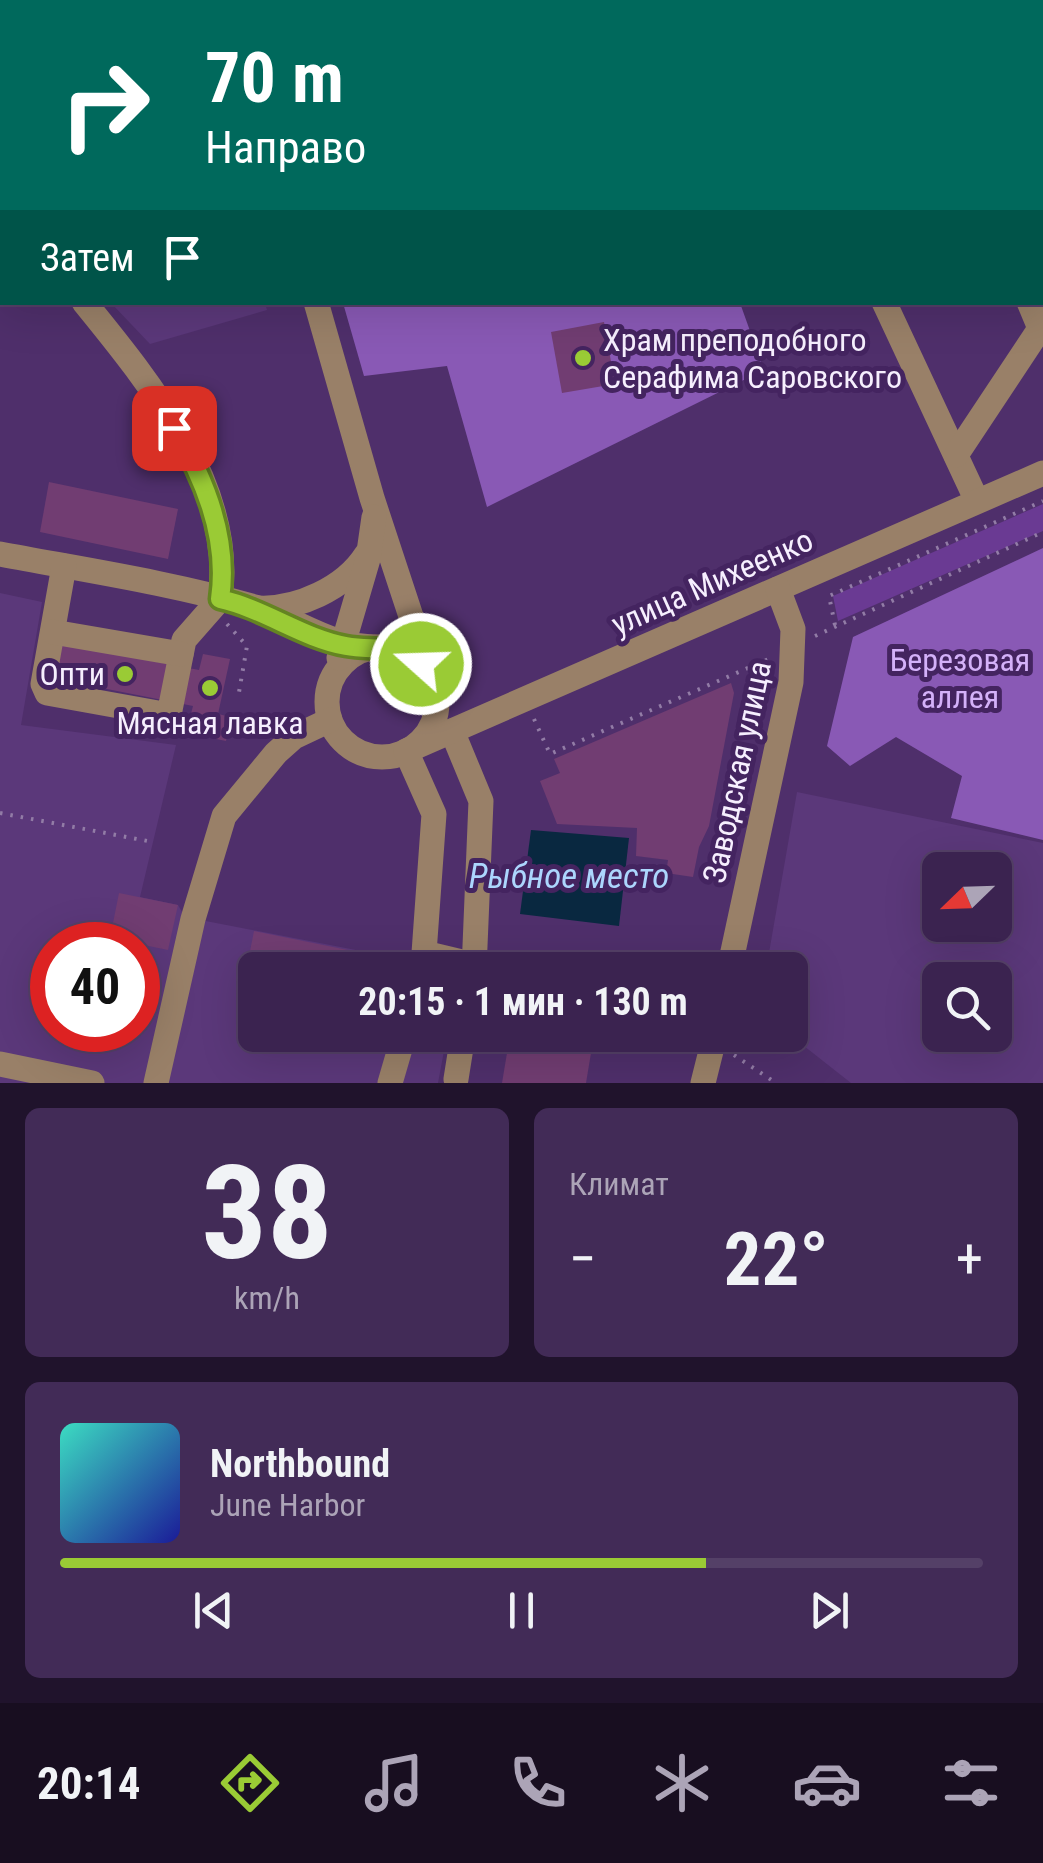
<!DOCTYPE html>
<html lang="ru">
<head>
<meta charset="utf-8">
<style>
  body { margin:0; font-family:"Roboto Condensed",sans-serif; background:#422b57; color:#f1f3f6; height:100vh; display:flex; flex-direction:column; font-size:38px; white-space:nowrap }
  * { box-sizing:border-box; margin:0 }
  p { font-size:32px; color:#aca4b7 }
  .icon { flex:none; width:55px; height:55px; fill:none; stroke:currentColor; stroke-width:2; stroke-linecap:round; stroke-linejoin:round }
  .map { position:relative; height:1083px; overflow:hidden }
  .details { display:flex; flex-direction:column; gap:25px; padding:25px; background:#20132c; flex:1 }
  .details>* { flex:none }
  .guide { position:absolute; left:0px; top:0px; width:1045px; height:305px; box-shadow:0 10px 40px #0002,0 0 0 2px #544067; background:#00695c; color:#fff; overflow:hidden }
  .needle { width:65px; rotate:247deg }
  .fabs { position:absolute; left:922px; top:852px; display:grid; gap:20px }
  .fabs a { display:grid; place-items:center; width:90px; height:90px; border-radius:15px; background:#3b2350; box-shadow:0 10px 40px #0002,0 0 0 2px #544067; font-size:50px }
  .speed { position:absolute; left:30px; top:922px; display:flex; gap:20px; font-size:50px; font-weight:700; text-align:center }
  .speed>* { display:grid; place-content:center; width:130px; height:130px; border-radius:50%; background:#3b2350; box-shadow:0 10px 40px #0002,0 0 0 2px #544067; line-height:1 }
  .speed .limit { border:15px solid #d22; background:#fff; color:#111 }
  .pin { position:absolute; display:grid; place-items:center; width:85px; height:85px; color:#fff; margin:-42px; border-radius:20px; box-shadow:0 5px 15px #0006 }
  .me { position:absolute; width:110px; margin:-55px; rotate:290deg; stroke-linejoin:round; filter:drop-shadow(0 0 8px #0008) }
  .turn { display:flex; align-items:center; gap:35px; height:210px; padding:0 40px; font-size:45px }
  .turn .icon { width:130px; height:130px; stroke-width:2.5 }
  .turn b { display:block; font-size:70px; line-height:85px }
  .then { display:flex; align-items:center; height:95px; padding:0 40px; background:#0003; gap:20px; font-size:38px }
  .big { font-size:75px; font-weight:700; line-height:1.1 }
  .details .tile { flex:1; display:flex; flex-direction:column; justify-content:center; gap:15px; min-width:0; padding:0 35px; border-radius:15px; background:#422b57 }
  .details .dial { align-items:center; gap:0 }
  .dial b { font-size:130px; line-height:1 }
  .song { display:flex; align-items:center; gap:30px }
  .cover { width:120px; height:120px; border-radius:15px; background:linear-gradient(135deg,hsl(170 70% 55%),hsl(240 70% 35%)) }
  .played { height:10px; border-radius:5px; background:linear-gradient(90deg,#9acb35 70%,#544067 70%) }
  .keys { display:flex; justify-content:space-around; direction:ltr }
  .heat { display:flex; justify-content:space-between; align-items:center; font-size:55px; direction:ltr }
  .details .tiles { flex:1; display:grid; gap:25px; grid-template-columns:1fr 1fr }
  .tile:last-child { grid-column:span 2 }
  .trip { position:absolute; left:238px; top:952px; width:570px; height:100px; border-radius:15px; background:#3b2350; box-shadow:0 10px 40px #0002,0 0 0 2px #544067; font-weight:700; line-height:100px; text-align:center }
  .menu { display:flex; height:160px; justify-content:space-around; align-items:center; background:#180e20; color:#aca4b7 }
  .menu .icon { width:70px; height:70px }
  .menu .current { color:#9acb35 }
  .menu b { font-size:45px; color:#f1f3f6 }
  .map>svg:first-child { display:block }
  .built { fill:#5b387a; fill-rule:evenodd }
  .green { fill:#6a3a93 }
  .forest { fill:#8959b5 }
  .water { fill:#092840 }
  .building { fill:#713d72 }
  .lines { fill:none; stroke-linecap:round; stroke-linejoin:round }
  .path { stroke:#927ca6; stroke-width:4; stroke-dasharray:2.5 8; stroke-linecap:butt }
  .minor { stroke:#998068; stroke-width:25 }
  .route-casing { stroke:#648422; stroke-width:25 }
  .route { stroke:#9acb35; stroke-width:18 }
  .poi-dot { fill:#9acb35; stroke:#442460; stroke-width:4 }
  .labels { text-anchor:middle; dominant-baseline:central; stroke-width:10; stroke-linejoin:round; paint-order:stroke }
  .poi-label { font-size:32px; fill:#f6effe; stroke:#442460; text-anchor:start }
  .street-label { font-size:32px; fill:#f6effe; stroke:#442460 }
  .park-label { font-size:32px; fill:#d4b1f9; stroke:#442460 }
  .water-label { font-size:35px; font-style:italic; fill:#acd6fd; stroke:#442460 }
</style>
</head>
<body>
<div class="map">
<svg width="1043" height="1083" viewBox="0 0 1043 1083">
  <rect width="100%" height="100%" fill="#4f2f6b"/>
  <!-- built -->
  <g class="built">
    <polygon points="265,303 267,310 150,344 111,303"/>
    <path d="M0,593L42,602L21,725L176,745L140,897L178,905L185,917L459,970H255V1035H447L438,1083H0ZM52,945H138V1030H52Z"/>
    <path d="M797,792L1043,843V1083H851L804,1046L754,1037L790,1035V970H766ZM995,870V925H940V870ZM995,980V1035H940V980Z"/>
  </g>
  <!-- green -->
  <polygon class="green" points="1043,504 1043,531 838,621 833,596"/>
  <!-- forest -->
  <g class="forest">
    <polygon points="343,303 740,303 764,370 487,507 447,366 364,376"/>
    <polygon points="1043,548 1043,840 951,818 962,776 896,737 850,766 827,746 853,637"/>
  </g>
  <!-- water -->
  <polygon class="water" points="531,830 629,838 619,926 520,914"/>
  <!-- building -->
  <g class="building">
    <polygon points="604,322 615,384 562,393 551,332"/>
    <polygon points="49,482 178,509 168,559 40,532"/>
    <polygon points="58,643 199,670 203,654 230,659 218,714 231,717 226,741 186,733 193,706 51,678"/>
    <polygon points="731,683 734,693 709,826 699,847 693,877 666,873 668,860 636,856 637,828 557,824 540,781 560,773 554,759"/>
    <polygon points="119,893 178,905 168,950 110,938"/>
    <polygon points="254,931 348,950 344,970 255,970 255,1005 240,1002"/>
    <polygon points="358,951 397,958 395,970 355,970"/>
    <polygon points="510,1035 594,1035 586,1083 502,1083"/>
  </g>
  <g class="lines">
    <!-- path -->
    <g class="path">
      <polyline points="1016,0 1017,2"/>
      <polyline points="1042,61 1043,62"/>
      <polyline points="227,624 247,646 238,698"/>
      <polyline points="835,625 829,596 1043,501"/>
      <polyline points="815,636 1043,532"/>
      <polyline points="534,719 550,754 771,658"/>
      <polyline points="0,813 153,842"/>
      <polyline points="734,1055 776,1083"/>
    </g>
    <!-- minor -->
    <g class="minor">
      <polyline points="228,0 228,2"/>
      <polyline points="601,0 601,2"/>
      <polyline points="558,2 567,0"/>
      <polyline points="1042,104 1043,104"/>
      <polyline points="0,210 2,213"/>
      <polyline points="316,302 372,498 431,677"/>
      <polyline points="884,302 977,501"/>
      <polyline points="1029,302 1039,326"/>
      <polyline points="956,455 1043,324"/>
      <path d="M0,554C85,570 172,583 255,607C299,620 328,647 377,647"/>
      <path d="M64,566L43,684L47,693L169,715L184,640L220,599C236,488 150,383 84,302"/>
      <path d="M258,608C297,610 345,588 366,555"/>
      <polyline points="53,632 181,654"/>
      <circle cx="382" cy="702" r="55"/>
      <polyline points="339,658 368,559 374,517"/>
      <polyline points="452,731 481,801 474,970"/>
      <polyline points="495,970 424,953 434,814 406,751 1043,473"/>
      <polyline points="729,970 791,682 793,629 778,589"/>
      <polyline points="0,1064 92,1083"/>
      <polyline points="456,1079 463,1035"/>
      <polyline points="156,1083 193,919 224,816 276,753 294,737 330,720"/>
      <polyline points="390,1083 404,1035"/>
      <polyline points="703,1083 715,1035"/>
    </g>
  </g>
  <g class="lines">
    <!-- route casing -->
    <g class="route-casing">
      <path id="route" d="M174,428C205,479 229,539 220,599C265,609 302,638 346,646C375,651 396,644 421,664"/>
    </g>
    <!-- route -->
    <use href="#route" class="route"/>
  </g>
  <!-- markers -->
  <g class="poi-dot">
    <circle cx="583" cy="358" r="10"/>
    <circle cx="125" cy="674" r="10"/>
    <circle cx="210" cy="688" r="10"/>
  </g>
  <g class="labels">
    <!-- poi labels -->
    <g class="poi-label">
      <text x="603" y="340">Храм преподобного<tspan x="603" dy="37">Серафима Саровского</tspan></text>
      <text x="105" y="674" text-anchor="end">Опти</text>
      <text x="210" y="723" text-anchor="middle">Мясная лавка</text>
    </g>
    <!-- street labels -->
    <g class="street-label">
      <text transform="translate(712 582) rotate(-24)">улица Михеенко</text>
      <text transform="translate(737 772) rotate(-78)">Заводская улица</text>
    </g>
    <!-- park labels -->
    <g class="park-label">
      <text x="960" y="660">Березовая<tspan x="960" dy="37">аллея</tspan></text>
    </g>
    <!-- water labels -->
    <g class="water-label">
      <text x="569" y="876">Рыбное место</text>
    </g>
  </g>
</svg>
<div class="fabs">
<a><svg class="needle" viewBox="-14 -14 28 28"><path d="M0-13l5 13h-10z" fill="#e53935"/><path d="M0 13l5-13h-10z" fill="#aca4b7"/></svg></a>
<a><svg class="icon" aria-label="search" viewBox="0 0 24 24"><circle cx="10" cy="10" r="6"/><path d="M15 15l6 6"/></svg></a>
</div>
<div class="speed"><div class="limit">40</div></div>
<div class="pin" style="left:174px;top:428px;background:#d93025"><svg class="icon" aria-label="arrive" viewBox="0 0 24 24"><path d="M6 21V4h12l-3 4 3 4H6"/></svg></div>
<svg class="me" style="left:421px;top:664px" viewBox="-20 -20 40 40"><circle r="17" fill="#9acb35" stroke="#fff" stroke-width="3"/><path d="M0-11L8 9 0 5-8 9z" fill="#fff"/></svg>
<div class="trip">20:15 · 1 мин · 130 m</div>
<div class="guide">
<div class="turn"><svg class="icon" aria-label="right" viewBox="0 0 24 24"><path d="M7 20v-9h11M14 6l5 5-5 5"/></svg><div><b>70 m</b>Направо</div></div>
<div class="then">Затем<svg class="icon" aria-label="arrive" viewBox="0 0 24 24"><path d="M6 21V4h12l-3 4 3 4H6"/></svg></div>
</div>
</div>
<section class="details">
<div class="tiles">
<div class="tile dial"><b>38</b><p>km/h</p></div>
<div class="tile"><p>Климат</p>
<div class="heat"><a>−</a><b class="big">22°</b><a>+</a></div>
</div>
<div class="tile">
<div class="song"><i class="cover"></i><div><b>Northbound</b><p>June Harbor</p></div></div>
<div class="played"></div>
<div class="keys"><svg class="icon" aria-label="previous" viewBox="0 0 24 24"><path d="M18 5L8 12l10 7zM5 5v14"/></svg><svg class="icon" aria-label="pause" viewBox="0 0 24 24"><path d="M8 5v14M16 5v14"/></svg><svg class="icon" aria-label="next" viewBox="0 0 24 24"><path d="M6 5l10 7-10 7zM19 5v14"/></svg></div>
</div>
</div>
</section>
<nav class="menu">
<b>20:14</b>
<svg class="icon current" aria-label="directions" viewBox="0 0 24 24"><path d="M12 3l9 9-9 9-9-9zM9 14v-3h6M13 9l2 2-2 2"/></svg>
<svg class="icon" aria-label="music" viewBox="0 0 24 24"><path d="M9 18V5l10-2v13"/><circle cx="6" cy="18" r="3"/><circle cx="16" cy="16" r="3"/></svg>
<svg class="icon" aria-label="phone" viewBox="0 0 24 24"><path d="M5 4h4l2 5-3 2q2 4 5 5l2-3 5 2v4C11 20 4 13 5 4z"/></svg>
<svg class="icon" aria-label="climate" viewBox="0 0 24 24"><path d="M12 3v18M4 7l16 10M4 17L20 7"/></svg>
<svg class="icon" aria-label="car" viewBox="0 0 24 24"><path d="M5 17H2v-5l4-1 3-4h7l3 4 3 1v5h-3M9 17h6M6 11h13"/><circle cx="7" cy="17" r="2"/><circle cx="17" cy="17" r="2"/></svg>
<svg class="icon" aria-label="filters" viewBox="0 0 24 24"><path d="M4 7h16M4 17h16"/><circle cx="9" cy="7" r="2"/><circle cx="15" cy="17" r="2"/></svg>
</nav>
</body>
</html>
